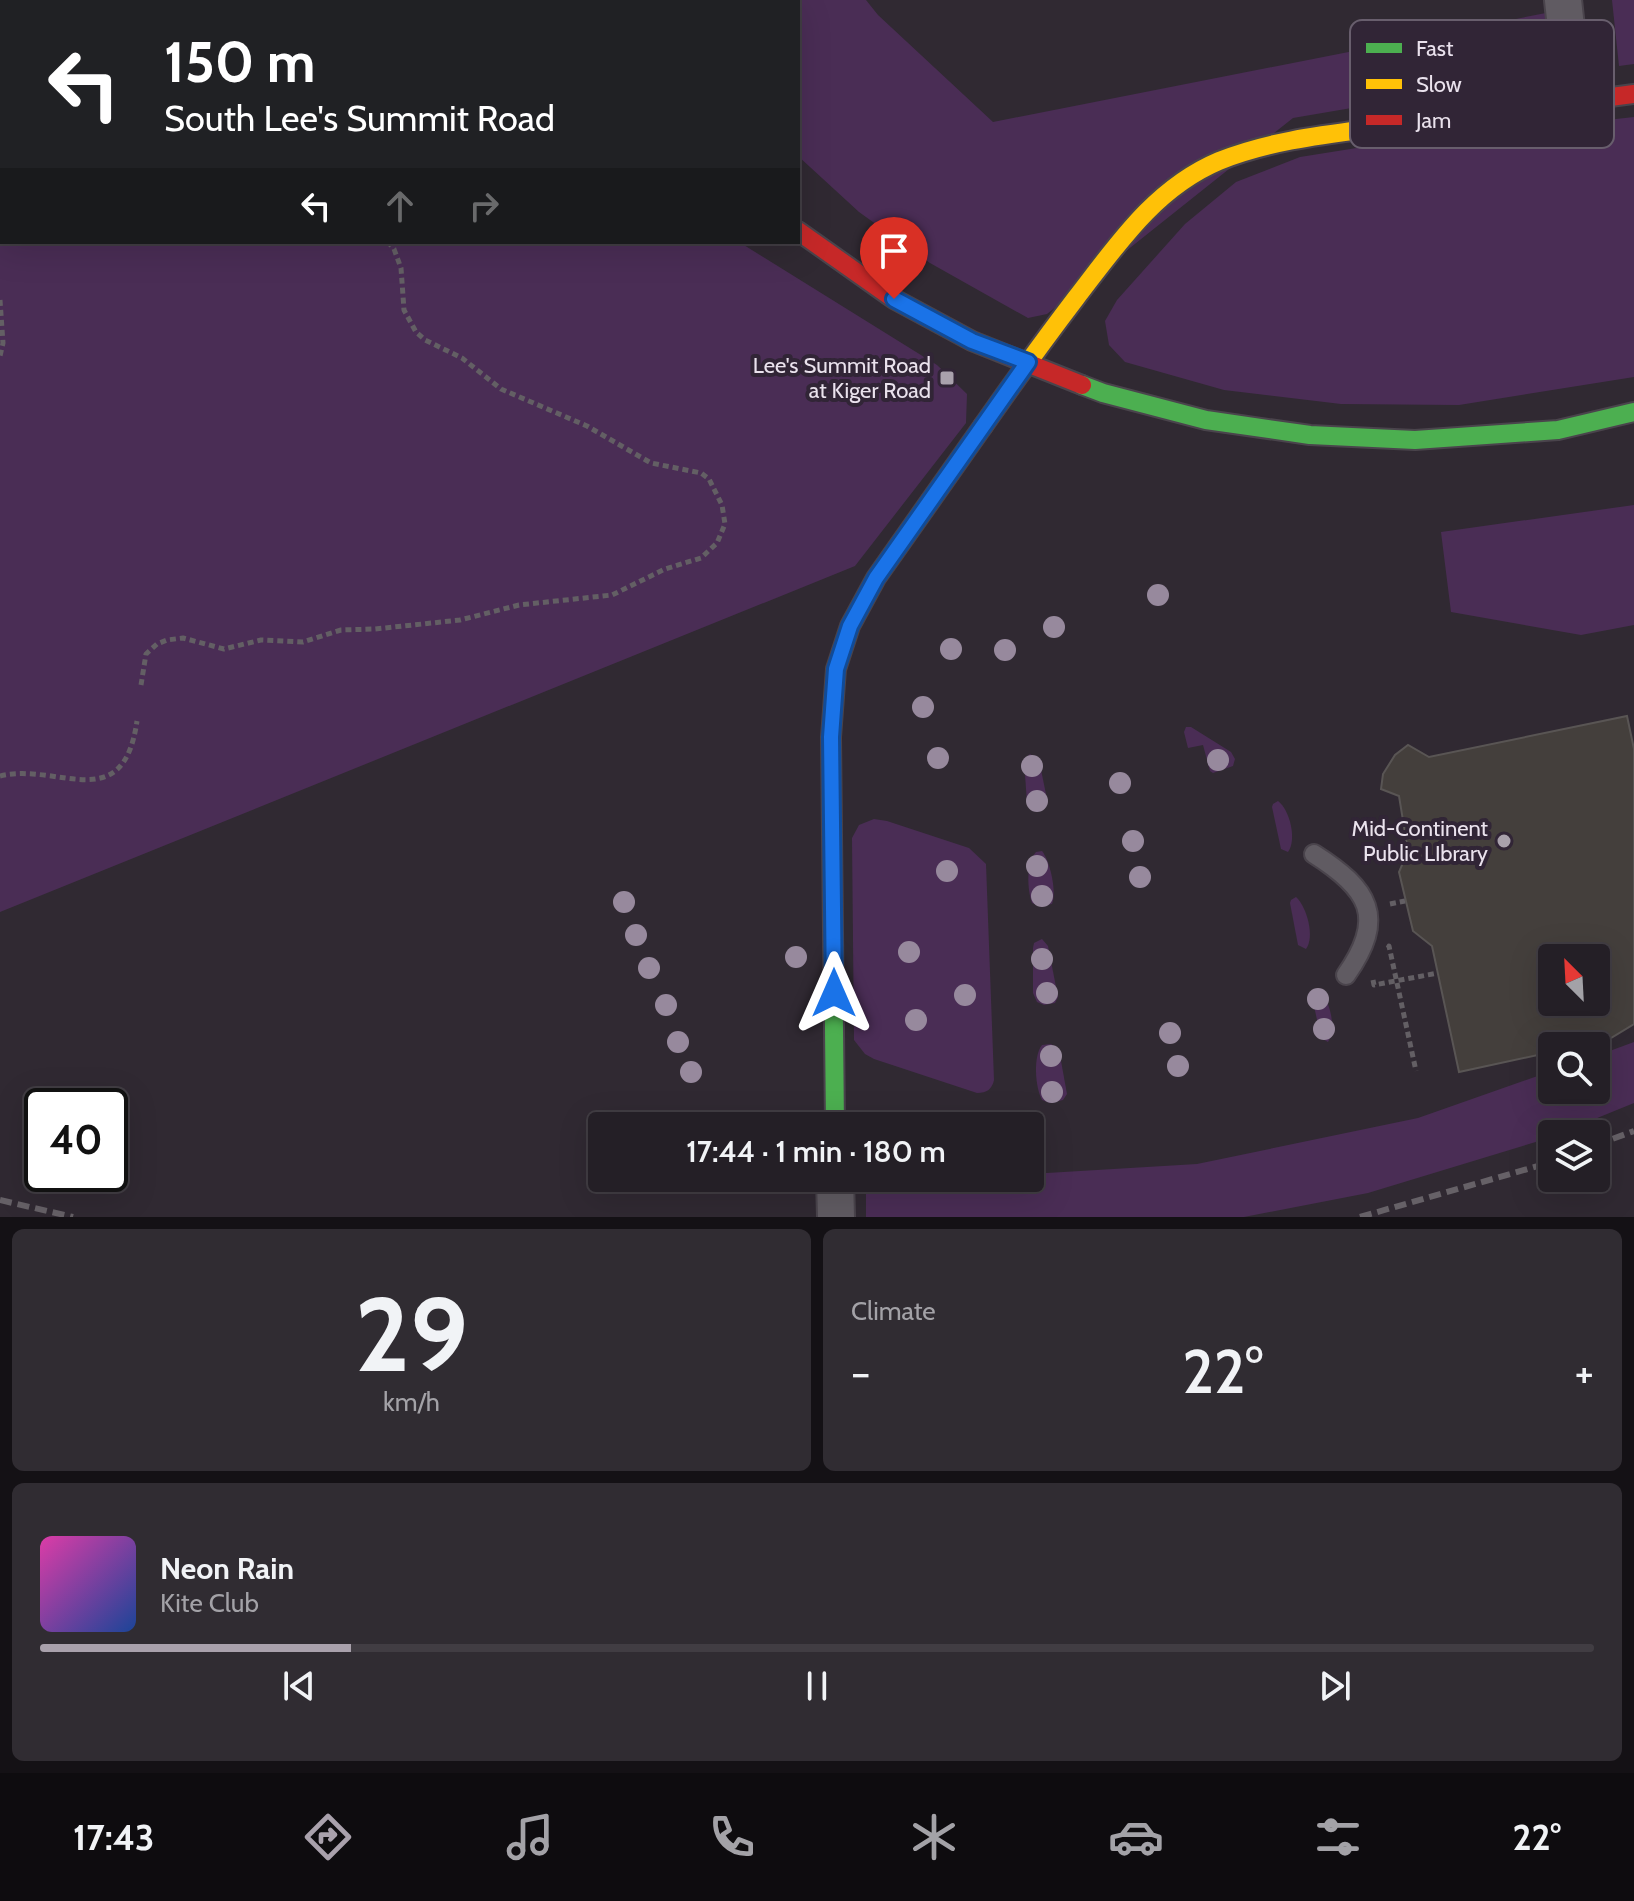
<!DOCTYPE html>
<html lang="en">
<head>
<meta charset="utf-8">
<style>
  body { margin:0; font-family:Cabin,sans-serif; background:#302c32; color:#f1f3f6; height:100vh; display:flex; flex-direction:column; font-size:30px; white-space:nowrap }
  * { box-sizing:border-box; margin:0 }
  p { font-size:26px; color:#a3a2a7 }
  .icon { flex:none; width:44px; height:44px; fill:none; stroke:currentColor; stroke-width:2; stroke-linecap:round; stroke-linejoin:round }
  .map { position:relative; height:1217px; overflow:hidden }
  .details { display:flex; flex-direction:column; gap:12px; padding:12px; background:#141115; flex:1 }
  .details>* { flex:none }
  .hud { position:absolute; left:0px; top:0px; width:800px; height:244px; box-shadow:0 8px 32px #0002,0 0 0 2px #413d43; background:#202124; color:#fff; overflow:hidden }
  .needle { width:52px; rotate:336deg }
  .fabs { position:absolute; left:1538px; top:944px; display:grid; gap:16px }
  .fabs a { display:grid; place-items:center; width:72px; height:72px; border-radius:8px; background:#241f26; box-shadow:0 8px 32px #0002,0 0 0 2px #413d43; font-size:40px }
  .speed { position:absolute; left:24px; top:1088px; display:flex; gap:16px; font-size:40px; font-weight:700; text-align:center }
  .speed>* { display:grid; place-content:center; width:104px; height:104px; border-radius:50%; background:#241f26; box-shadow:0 8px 32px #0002,0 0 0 2px #413d43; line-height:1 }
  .speed .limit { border:4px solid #111; border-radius:12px; background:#fff; color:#111 }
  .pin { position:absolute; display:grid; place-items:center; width:68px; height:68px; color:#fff; margin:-82px -34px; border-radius:50% 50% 50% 0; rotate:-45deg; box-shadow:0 0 8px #0007 }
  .pin .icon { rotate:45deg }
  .me { position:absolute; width:88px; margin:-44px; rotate:0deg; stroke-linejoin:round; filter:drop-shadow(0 0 6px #0008) }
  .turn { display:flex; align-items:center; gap:28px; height:168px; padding:0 32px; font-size:36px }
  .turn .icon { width:104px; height:104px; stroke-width:2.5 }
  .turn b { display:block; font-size:56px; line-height:68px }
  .lanes { display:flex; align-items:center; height:76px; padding:0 32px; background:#0003; justify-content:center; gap:40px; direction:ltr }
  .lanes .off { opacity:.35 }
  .big { font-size:60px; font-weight:600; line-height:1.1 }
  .details .widget { flex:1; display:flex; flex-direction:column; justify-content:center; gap:12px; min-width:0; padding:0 28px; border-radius:12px; background:#302c32 }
  .details .dial { align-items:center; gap:0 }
  .dial b { font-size:104px; line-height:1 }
  .song { display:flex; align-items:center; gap:24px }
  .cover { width:96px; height:96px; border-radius:12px; background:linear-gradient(135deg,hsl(320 70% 55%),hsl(220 70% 35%)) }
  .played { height:8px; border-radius:4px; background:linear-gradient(90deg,#a9a1ac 20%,#413d43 20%) }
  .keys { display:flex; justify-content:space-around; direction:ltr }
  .heat { display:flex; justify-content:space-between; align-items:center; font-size:44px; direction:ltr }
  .details .tiles { flex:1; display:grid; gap:12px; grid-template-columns:1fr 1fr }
  .widget:last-child { grid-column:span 2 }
  .trip { position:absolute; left:588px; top:1112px; width:456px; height:80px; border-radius:8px; background:#241f26; box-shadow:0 8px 32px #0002,0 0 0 2px #413d43; font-weight:600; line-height:80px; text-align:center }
  .menu { display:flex; height:128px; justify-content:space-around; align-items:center; background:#0e0c0f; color:#a3a2a7 }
  .menu .icon { width:56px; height:56px }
  .menu .selected { color:#a9a1ac }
  .menu b { font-size:36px; color:#f1f3f6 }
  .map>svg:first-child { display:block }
  .green { fill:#4a2d55 }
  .building { fill:#443f3c; stroke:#595554; stroke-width:2; fill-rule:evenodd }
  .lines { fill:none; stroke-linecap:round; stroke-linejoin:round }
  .lane-casing { stroke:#4a444c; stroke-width:22 }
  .street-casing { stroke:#4a444c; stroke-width:40 }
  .fast-casing { stroke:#4a444c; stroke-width:22 }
  .slow-casing { stroke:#4a444c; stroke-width:22 }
  .jam-casing { stroke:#4a444c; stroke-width:22 }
  .path { stroke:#635f64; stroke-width:5; stroke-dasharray:6 4; stroke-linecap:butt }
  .lane { stroke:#605b62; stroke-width:18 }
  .street { stroke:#605b62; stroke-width:36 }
  .fast { stroke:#4caf50; stroke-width:18 }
  .slow { stroke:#ffc107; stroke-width:18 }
  .jam { stroke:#c62828; stroke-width:18 }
  .rail { stroke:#666167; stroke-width:6; stroke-dasharray:12 6; stroke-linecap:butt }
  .tree { fill:#97899d }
  .route-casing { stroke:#114b97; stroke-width:20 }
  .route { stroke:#1a73e8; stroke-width:14 }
  .poi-dot { fill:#a9a1ac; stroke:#312536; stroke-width:3 }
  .labels { text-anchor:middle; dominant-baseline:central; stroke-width:8; stroke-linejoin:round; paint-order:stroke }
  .poi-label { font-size:22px; fill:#eae2ed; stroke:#312536; text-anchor:end }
  .key { fill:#312536; stroke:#685e6d; stroke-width:2 }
  .key-label { font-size:22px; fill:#eae2ed }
</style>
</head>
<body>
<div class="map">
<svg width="1634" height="1217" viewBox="0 0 1634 1217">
  <rect width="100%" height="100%" fill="#302932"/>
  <!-- green -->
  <g class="green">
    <polygon points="0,0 536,2 2,2 2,242 739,242 937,365 967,394 966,423 855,566 0,912"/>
    <polygon points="661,0 866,0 878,15 993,122 1551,12 1557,78 1540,91 1375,104 1293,118 1047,314 1028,318 930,263 859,212 798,156 798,2"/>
    <polygon points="1612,0 1634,0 1634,64 1619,66"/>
    <polygon points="1634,117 1634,377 1459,405 1341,404 1224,390 1125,362 1109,345 1105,321 1117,300 1185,224 1236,182 1300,157 1363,147"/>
    <polygon points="1634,505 1634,625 1581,635 1451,612 1441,532"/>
    <polygon points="1186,727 1191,727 1231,752 1235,759 1233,766 1213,773 1210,771 1203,745 1188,748 1184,732"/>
    <polygon points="1030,754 1039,760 1047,799 1039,808 1031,808 1027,803 1024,760"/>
    <path d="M1278,801C1290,810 1297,840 1288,852L1281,849L1272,807L1273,804Z"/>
    <path d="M874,819L887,821L969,848L986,864L994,1080C992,1089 987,1093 977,1093L874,1059L865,1054L854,1040L852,838L859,825Z"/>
    <path d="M1042,851C1050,861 1057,892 1052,904L1040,906L1032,903C1027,889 1026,863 1036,852Z"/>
    <path d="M1296,897C1307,907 1315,937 1306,949L1298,945L1290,903L1291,900Z"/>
    <polygon points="1042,939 1048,946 1058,997 1055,1003 1044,1005 1037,1002 1033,993 1033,948 1034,943"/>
    <path d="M1319,990C1330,1000 1337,1029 1328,1042L1321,1038L1312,997Z"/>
    <polygon points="1634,1042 1634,1103 1558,1134 1552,1134 1549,1138 1368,1193 1244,1217 866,1217 866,1184 966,1178 1030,1178 1030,1174 1197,1164 1418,1118 1552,1071 1552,1090 1596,1090 1596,1056"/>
    <path d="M1051,1044L1059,1050L1067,1094L1063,1100L1050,1103L1042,1100C1035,1087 1033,1056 1042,1045Z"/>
  </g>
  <!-- building -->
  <path class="building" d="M1627,716L1634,749V1024L1606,1041L1580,1046H1552V1052L1459,1072L1432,946L1413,931L1399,872L1408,851L1399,796L1381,789L1383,774L1395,755L1408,745L1429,757ZM1552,958H1596V1002H1552Z"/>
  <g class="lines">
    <!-- lane casing -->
    <g class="lane-casing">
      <path id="lane" d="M1314,854C1369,889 1387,917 1346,975"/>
    </g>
    <!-- street casing -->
    <g class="street-casing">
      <g id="street">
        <polyline points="1563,0 1574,101"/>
        <polyline points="835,1178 836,1217"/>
      </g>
    </g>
    <!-- fast casing -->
    <g class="fast-casing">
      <g id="fast">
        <polyline points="1082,385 1103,393 1206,420 1310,435 1415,440 1558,430 1634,412"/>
        <polyline points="835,1126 831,737 836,669 850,626 876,578 983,426"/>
      </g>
    </g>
    <!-- slow casing -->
    <g class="slow-casing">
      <g id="slow">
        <polyline points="578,0 580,2"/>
        <path d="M983,426C1013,383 1044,340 1076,298C1117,245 1155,188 1219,161C1274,139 1332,134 1391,126"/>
      </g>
    </g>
    <!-- jam casing -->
    <g class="jam-casing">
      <g id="jam">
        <polyline points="1391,126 1634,94"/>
        <polyline points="798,231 894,299 972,341 1082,385"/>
      </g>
    </g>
    <!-- path -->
    <g class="path">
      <polyline points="303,0 304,2"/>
      <polyline points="0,300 3,343 0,356"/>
      <polyline points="141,685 146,654 157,644 167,640 183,638 224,649 261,640 303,642 341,630 375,629 460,620 519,605 612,595 665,569 701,558 717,543 725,524 722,505 709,479 701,473 651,463 587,426 501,389 462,358 425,340 416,332 404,310 401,268 394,249 388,242"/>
      <path d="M0,776C59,762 123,818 137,721"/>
      <polyline points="1390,904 1405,901"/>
      <polyline points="1388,948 1389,946 1416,1071"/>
      <polyline points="1373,980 1374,985 1438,973"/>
    </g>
    <!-- lane -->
    <use href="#lane" class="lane"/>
    <!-- street -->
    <use href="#street" class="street"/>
    <!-- fast -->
    <use href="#fast" class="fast"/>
    <!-- slow -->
    <use href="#slow" class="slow"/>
    <!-- jam -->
    <use href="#jam" class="jam"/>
    <!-- rail -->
    <g class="rail">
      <polyline points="1596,1145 1634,1131"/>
      <polyline points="0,1200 73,1217"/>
      <polyline points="1360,1217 1552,1162"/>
    </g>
  </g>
  <!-- trees -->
  <g class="tree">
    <circle cx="1158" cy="595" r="11"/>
    <circle cx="1054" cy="627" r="11"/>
    <circle cx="951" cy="649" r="11"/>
    <circle cx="1005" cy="650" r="11"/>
    <circle cx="923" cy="707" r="11"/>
    <circle cx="938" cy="758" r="11"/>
    <circle cx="1218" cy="760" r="11"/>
    <circle cx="1032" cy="766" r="11"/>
    <circle cx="1120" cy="783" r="11"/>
    <circle cx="1037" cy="801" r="11"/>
    <circle cx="1133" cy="841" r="11"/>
    <circle cx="1037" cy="866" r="11"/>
    <circle cx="947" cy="871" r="11"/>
    <circle cx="1140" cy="877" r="11"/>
    <circle cx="1042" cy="896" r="11"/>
    <circle cx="624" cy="902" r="11"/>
    <circle cx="636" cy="935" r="11"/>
    <circle cx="909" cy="952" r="11"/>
    <circle cx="796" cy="957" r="11"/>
    <circle cx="1042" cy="959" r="11"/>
    <circle cx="649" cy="968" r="11"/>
    <circle cx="1047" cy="993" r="11"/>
    <circle cx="965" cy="995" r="11"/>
    <circle cx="1318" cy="999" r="11"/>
    <circle cx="666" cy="1005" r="11"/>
    <circle cx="916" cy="1020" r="11"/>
    <circle cx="1324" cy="1029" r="11"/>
    <circle cx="1170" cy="1033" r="11"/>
    <circle cx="678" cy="1042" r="11"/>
    <circle cx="1051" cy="1056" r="11"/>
    <circle cx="1178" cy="1066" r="11"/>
    <circle cx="691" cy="1072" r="11"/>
    <circle cx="1052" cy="1092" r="11"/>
  </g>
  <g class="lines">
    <!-- route casing -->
    <g class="route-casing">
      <polyline id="route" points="834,993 831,737 836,669 850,626 876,578 1028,362 972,341 894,299"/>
    </g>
    <!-- route -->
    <use href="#route" class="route"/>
  </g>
  <!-- markers -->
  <g class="poi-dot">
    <rect x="939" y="370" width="16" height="16" rx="4"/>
    <circle cx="1504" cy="841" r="8"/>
  </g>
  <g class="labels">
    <!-- poi labels -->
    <g class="poi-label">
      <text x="931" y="365">Lee's Summit Road<tspan x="931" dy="25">at Kiger Road</tspan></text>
      <text x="1488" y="828">Mid-Continent<tspan x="1488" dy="25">Public LIbrary</tspan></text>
    </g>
  </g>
  <!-- legend -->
  <rect x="1350" y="20" width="264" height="128" rx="12" class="key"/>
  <rect x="1366" y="43" width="36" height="10" fill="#4caf50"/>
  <rect x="1366" y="79" width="36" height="10" fill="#ffc107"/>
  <rect x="1366" y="115" width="36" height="10" fill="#c62828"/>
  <g class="key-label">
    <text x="1416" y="56">Fast</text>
    <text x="1416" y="92">Slow</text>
    <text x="1416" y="128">Jam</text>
  </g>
</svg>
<div class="fabs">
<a><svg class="needle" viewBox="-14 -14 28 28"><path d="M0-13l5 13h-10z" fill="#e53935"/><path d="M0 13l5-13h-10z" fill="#a3a2a7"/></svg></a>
<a><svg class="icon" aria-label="search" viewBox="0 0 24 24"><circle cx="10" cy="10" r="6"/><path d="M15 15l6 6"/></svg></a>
<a><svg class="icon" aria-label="layers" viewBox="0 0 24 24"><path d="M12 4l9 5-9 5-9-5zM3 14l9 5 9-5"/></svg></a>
</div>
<div class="speed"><div class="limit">40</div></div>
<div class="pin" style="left:894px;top:299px;background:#d93025"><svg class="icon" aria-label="arrive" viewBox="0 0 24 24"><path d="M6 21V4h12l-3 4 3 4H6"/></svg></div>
<svg class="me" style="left:834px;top:993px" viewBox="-20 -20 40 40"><path d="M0-17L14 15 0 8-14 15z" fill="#1a73e8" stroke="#fff" stroke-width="4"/></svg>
<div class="trip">17:44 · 1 min · 180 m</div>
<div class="hud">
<div class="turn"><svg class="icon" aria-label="left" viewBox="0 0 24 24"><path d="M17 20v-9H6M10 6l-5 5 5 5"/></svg><div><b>150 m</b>South Lee's Summit Road</div></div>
<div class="lanes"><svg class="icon" aria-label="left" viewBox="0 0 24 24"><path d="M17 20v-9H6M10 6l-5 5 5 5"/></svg><svg class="icon off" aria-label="ahead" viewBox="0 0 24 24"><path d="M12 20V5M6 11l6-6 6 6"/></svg><svg class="icon off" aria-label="right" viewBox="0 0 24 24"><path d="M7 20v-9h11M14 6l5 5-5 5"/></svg></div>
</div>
</div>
<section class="details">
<div class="tiles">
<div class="widget dial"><b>29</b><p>km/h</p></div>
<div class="widget"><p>Climate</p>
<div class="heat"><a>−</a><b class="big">22°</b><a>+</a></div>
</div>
<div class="widget">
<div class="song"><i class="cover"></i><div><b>Neon Rain</b><p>Kite Club</p></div></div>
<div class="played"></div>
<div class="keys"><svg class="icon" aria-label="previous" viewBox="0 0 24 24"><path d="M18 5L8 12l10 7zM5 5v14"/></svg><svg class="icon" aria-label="pause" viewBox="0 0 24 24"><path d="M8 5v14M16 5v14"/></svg><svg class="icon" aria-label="next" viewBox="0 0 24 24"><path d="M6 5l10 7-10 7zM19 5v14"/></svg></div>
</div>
</div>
</section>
<nav class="menu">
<b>17:43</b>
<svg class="icon selected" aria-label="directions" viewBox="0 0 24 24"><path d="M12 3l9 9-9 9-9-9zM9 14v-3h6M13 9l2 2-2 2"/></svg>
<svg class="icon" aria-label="music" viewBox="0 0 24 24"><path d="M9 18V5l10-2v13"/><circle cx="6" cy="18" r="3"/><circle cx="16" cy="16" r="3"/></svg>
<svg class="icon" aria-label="phone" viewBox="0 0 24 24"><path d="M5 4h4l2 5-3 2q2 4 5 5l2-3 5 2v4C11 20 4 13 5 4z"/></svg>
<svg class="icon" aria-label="climate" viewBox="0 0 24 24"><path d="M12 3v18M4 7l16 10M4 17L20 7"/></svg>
<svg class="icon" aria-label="car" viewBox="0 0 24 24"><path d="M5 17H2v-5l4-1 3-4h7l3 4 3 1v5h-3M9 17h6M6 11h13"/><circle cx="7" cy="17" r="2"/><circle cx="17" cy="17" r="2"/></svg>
<svg class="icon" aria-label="filters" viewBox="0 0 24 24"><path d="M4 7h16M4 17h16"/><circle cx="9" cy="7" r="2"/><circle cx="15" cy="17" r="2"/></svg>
<b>22°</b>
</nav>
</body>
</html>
